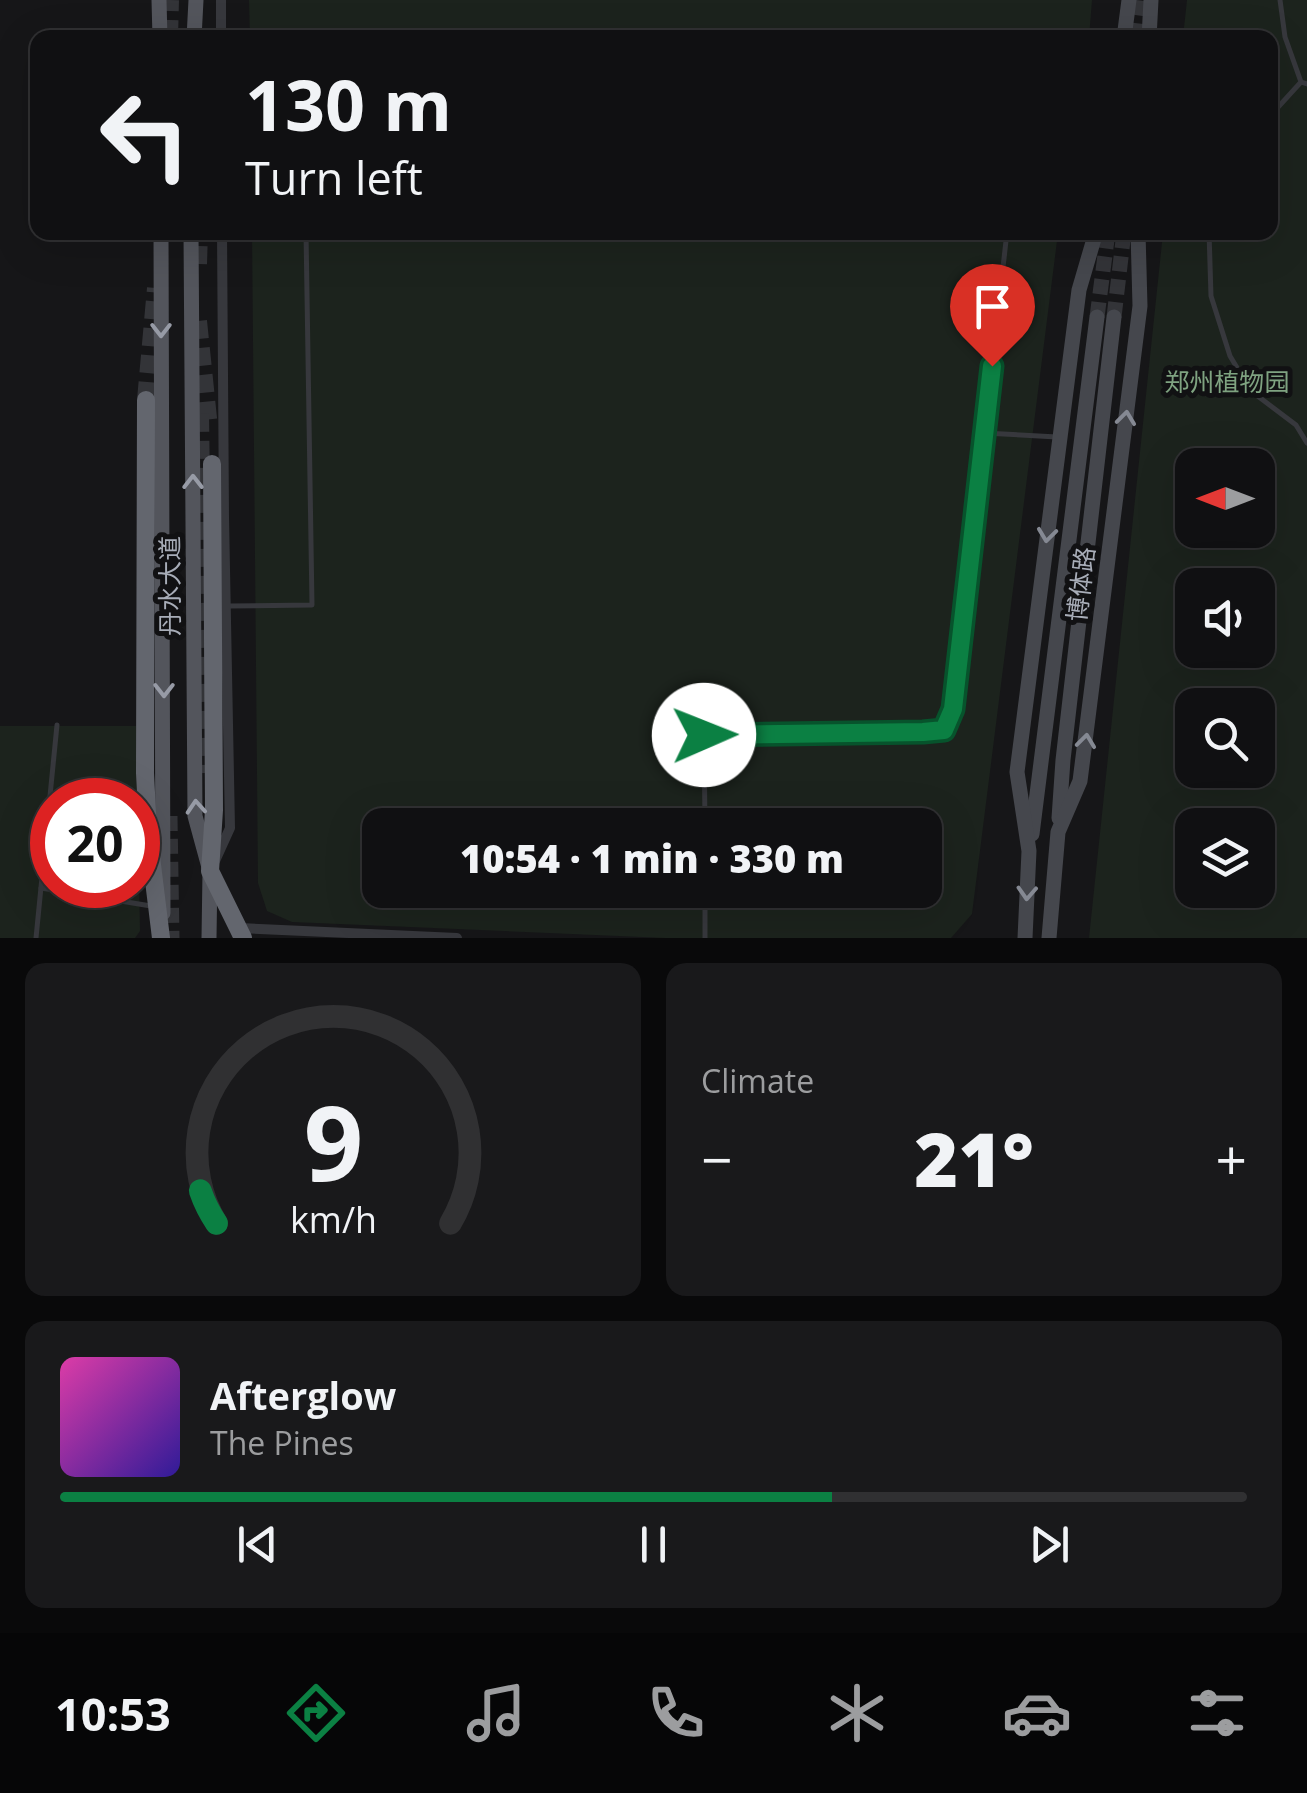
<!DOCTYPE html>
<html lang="en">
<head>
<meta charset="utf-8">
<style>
  body { margin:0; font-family:"Open Sans","Noto Sans SC",sans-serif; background:#19191b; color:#f1f3f6; height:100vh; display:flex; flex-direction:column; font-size:38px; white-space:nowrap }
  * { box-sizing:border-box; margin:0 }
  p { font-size:32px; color:#9c9d9f }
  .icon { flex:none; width:55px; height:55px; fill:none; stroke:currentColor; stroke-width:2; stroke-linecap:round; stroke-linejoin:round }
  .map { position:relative; height:938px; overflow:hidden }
  .details { display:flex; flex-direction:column; gap:25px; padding:25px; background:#09090a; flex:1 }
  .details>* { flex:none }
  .top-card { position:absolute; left:30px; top:30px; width:1248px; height:210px; border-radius:20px; box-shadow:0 10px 40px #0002,0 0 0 2px #303032; background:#101012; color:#f1f3f6; overflow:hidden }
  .needle { width:65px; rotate:270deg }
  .fabs { position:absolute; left:1175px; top:448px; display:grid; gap:20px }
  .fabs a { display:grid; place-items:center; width:100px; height:100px; border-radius:20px; background:#101012; box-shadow:0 10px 40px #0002,0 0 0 2px #303032; font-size:50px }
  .speed { position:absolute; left:30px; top:778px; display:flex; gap:20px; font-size:50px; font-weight:700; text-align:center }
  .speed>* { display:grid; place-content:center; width:130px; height:130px; border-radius:50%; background:#101012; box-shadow:0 10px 40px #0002,0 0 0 2px #303032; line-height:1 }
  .speed .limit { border:15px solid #d22; background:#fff; color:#111 }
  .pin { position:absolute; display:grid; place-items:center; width:85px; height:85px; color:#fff; margin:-102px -42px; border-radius:50% 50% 50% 0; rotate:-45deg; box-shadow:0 0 10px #0007 }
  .pin .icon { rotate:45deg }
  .me { position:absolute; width:110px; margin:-55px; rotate:89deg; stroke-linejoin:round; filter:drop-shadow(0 0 8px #0008) }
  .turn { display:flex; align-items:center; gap:35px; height:210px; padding:0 50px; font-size:45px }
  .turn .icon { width:130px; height:130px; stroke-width:2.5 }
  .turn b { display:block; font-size:70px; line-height:85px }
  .big { font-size:75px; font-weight:800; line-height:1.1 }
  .details .card { flex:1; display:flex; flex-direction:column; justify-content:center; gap:15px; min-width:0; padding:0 35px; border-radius:20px; background:#19191b }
  .details .dial { align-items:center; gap:0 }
  .dial svg { height:260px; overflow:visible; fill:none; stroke:#303032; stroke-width:7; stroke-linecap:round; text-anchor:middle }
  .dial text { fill:#f1f3f6; stroke:none }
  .song { display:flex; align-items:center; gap:30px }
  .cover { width:120px; height:120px; border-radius:15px; background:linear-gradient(135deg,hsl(320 70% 55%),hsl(250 70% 35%)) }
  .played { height:10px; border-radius:5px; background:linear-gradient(90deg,#0b8043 65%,#303032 65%) }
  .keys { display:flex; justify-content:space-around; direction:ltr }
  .heat { display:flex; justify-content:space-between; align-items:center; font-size:55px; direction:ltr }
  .details .tiles { flex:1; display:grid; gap:25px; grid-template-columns:1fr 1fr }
  .card:last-child { grid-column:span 2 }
  .trip { position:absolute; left:362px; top:808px; width:580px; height:100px; border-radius:20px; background:#101012; box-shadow:0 10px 40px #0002,0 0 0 2px #303032; font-weight:800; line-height:100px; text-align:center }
  .tabs { display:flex; height:160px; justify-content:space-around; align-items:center; background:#060607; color:#9c9d9f }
  .tabs .icon { width:70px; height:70px }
  .tabs .selected { color:#0b8043 }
  .tabs b { font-size:45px; color:#f1f3f6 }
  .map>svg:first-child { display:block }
  .green { fill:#1c231d; fill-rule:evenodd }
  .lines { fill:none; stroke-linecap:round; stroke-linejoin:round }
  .secondary-tunnel { stroke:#333438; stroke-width:15; stroke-dasharray:15 8; stroke-linecap:butt }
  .primary-tunnel { stroke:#333438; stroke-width:15; stroke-dasharray:15 8; stroke-linecap:butt }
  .highway-tunnel { stroke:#333438; stroke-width:18; stroke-dasharray:18 9; stroke-linecap:butt }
  .lane { stroke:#37383d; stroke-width:5 }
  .street { stroke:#37383d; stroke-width:10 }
  .secondary { stroke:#45474d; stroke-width:15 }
  .primary { stroke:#53555c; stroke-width:15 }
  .highway { stroke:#63666e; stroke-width:18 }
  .oneway { stroke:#979ba6 }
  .oneway2 { stroke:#858993 }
  .route-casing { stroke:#07532c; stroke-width:25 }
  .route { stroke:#0b8043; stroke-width:18 }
  .labels { text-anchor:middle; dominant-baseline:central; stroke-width:10; stroke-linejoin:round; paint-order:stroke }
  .park-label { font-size:25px; fill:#7fa381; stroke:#111113 }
  .street-label { font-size:25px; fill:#a8adb8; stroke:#111113 }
</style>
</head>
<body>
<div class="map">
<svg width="1307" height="938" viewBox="0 0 1307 938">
  <rect width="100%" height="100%" fill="#161618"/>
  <!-- green -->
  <g class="green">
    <polygon points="249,0 1092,0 1089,38 250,38"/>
    <path d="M1187,0H1307V938H1089L1163,233L1270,232V38L1183,37ZM1192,465H1258V530H1192ZM1192,585H1258V650H1192ZM1192,705H1258V770H1192ZM1192,825H1258V890H1192Z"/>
    <path d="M252,233H1058L972,914L951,938H665L292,922L267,911L258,883ZM380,825H925V890H380Z"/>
    <polygon points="0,726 136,726 137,800 52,800 52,885 138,885 138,823 140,931 135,938 0,938"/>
  </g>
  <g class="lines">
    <!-- secondary-tunnel -->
    <g class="secondary-tunnel">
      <polyline points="1134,38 1139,0"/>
      <polyline points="1097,317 1108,232"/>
      <polyline points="1114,317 1124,232"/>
    </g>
    <!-- primary-tunnel -->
    <polyline class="primary-tunnel" points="170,816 172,938"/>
    <!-- highway-tunnel -->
    <g class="highway-tunnel">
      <polyline points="169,38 170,0"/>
      <polyline points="198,264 199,232"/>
      <polyline points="198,321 209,428"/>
      <polyline points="146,400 156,288"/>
      <polyline points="200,414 205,773"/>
    </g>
    <!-- lane -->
    <g class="lane">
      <polyline points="1280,0 1285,37 1301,82"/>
      <polyline points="1270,116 1301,82 1307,84"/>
      <polyline points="1209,232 1211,296 1230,356 1251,391 1296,425 1307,443"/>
      <polyline points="984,433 1057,437"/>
      <polyline points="229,606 312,605 306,232"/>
      <polyline points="705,825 704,735 923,732 944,729 953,709 1007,232"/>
      <polyline points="41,888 151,906"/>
      <polyline points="705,890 705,938"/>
      <polyline points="36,938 57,725"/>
    </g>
    <!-- street -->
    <g class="street">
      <polyline points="221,0 221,38"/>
      <polyline points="215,861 230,828 224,517 222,232"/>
      <polyline points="240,928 457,938"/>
    </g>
    <!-- secondary -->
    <g class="secondary">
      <polyline points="1124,38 1129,0"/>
      <polyline points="1149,38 1151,0"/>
      <polyline points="1059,818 1063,760 1114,317"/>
      <polyline points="1032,834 1097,317"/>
      <polyline points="1025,938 1029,851 1017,772 1079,290 1096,232"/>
      <polyline points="1049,938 1058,832 1080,781 1140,306 1138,232"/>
    </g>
    <!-- primary -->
    <g class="primary">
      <polyline points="159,0 160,38"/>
      <polyline points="194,38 196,0"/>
      <polyline points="161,232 163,913"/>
      <polyline points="191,232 195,816 210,871 209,938"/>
    </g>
    <!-- highway -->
    <g class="highway">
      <polyline points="146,400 145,773 148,832 161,938"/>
      <polyline points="212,464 214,810 210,871 243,938"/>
    </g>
  </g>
  <!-- one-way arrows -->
  <defs><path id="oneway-chevron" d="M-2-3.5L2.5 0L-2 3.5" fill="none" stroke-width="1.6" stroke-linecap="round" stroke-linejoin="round" transform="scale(2.5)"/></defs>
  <g class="oneway">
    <use href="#oneway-chevron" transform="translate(161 330) rotate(90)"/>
    <use href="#oneway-chevron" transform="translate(193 482) rotate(-90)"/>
    <use href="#oneway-chevron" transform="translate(164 690) rotate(90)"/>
    <use href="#oneway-chevron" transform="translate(196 807) rotate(-94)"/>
  </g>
  <g class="oneway2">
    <use href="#oneway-chevron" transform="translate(1126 418) rotate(-83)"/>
    <use href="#oneway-chevron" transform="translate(1047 535) rotate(97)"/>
    <use href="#oneway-chevron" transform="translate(1086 741) rotate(-83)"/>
    <use href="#oneway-chevron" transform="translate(1027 893) rotate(93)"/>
  </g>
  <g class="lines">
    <!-- route casing -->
    <g class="route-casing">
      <polyline id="route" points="704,735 923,732 944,730 953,709 992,366"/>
    </g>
    <!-- route -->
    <use href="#route" class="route"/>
  </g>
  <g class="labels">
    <!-- park labels -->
    <g class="park-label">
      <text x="1227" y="381">郑州植物园</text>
    </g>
    <!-- street labels -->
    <g class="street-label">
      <text transform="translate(1080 584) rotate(-83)">博体路</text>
      <text transform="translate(169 586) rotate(-90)">丹水大道</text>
    </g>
  </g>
</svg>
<div class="fabs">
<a><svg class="needle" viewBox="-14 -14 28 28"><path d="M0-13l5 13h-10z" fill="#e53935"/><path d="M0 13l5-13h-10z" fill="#9c9d9f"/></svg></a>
<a><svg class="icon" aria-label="sound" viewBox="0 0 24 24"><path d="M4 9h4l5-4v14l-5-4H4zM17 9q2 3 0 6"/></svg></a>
<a><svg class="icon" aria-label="search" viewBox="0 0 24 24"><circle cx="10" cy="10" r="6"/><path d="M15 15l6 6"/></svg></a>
<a><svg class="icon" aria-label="layers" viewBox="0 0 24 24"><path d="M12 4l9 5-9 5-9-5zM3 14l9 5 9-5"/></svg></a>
</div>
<div class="speed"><div class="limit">20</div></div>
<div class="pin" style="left:992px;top:366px;background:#d93025"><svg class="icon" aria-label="arrive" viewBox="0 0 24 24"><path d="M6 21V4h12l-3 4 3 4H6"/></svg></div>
<svg class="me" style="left:704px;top:735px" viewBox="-20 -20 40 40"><circle r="19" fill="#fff"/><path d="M0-13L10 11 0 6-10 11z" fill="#0b8043"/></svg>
<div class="trip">10:54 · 1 min · 330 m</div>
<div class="top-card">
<div class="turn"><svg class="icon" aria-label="left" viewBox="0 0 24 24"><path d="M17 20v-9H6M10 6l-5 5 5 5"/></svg><div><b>130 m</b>Turn left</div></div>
</div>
</div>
<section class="details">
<div class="tiles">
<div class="card dial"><svg viewBox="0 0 100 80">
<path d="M14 69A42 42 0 1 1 86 69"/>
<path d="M14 69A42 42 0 0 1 9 59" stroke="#0b8043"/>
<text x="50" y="56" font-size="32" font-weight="700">9</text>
<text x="50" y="72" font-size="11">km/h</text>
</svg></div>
<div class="card"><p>Climate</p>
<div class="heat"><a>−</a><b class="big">21°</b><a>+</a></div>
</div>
<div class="card">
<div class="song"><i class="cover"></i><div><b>Afterglow</b><p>The Pines</p></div></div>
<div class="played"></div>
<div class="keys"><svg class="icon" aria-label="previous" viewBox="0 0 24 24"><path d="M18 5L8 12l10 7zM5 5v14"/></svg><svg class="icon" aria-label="pause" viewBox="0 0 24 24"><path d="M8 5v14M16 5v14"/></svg><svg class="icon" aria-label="next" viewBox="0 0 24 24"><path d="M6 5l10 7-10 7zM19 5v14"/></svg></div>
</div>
</div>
</section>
<nav class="tabs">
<b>10:53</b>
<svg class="icon selected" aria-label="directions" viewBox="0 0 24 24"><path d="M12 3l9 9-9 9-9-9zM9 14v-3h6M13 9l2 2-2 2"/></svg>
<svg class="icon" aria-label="music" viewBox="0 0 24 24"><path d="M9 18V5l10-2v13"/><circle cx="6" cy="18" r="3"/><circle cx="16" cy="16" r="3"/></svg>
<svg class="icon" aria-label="phone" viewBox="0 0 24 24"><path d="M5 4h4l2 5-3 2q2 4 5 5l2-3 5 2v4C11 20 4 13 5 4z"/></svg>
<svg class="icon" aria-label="climate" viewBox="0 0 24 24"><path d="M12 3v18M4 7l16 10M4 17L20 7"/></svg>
<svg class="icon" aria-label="car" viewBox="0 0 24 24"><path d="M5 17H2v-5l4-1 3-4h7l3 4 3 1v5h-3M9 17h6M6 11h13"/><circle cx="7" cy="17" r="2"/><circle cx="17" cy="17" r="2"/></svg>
<svg class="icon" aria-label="filters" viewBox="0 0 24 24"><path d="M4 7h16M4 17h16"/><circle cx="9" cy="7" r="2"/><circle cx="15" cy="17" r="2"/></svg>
</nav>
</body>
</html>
